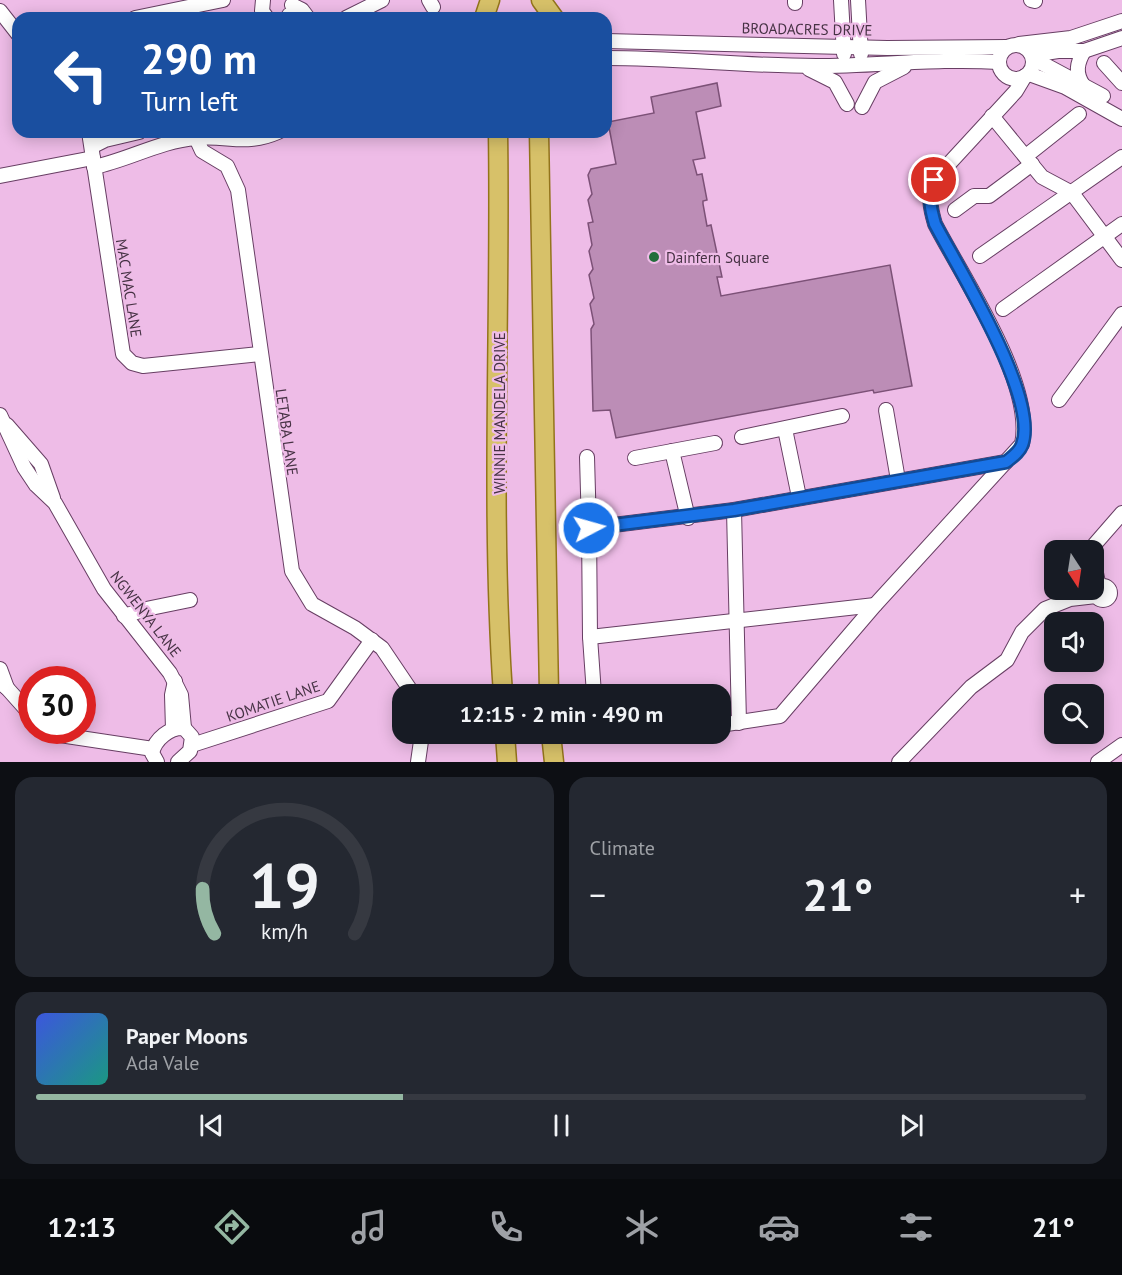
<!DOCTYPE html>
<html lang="en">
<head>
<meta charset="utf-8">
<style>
  body { margin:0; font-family:"PT Sans",sans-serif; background:#242831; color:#f1f3f6; height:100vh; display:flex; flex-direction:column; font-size:22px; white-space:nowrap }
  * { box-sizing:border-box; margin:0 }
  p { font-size:20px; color:#9ea1a6 }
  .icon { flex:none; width:33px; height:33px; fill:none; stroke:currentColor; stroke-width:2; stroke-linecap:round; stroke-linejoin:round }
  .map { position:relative; height:762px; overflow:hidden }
  .panel { display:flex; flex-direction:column; gap:15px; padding:15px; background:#0d0f14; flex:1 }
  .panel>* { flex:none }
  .banner { position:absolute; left:12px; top:12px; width:600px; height:126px; border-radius:18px; box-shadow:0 3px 15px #0003; background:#1a4fa0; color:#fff; overflow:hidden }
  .needle { width:39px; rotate:168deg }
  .tools { position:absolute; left:1044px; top:540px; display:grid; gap:12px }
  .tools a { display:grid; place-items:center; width:60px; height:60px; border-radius:12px; background:#171b24; box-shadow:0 3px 15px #0003; font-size:30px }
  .speed { position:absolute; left:18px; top:666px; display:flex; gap:12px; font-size:30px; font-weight:700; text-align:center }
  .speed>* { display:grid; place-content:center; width:78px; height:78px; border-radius:50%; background:#171b24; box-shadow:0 3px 15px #0003; line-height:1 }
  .speed .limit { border:9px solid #d22; background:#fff; color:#111 }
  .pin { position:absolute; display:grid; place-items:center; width:51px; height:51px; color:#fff; margin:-26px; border:3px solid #fff; border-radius:50%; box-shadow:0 2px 6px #0007 }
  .me { position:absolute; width:66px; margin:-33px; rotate:84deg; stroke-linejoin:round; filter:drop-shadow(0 0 4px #0008) }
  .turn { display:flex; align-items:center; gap:21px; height:126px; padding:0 30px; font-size:27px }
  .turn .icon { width:78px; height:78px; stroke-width:2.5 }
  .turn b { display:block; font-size:42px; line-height:51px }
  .big { font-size:45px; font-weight:700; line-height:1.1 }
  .panel .card { flex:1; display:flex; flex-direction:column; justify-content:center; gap:9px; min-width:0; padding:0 21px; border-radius:18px; background:#242831 }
  .panel .dial { align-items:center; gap:0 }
  .dial svg { height:156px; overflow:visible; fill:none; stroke:#363941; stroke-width:7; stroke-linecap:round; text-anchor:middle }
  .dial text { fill:#f1f3f6; stroke:none }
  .song { display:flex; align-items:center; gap:18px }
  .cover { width:72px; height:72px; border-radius:9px; background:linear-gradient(135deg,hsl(230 70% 55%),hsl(170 70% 35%)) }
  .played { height:6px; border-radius:3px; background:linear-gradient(90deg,#94b7a2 35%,#363941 35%) }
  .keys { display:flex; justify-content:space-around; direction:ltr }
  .heat { display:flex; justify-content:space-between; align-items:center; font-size:33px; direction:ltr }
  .panel .tiles { flex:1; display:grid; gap:15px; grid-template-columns:1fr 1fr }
  .card:last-child { grid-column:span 2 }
  .trip { position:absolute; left:392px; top:684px; width:339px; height:60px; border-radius:18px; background:#171b24; box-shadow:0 3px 15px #0003; font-weight:700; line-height:60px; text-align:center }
  .tab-bar { display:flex; height:96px; justify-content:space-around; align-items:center; background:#090b0e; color:#9ea1a6 }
  .tab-bar .icon { width:42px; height:42px }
  .tab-bar .on { color:#94b7a2 }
  .tab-bar b { font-size:27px; color:#f1f3f6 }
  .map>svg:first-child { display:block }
  .building { fill:#bc8db6; stroke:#7c5177; stroke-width:1.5 }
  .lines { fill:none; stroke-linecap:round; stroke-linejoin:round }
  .minor-casing { stroke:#673e63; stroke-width:16 }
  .major-casing { stroke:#93741b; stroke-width:21 }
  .minor { stroke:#fff; stroke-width:14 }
  .major { stroke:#d7c169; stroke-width:18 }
  .route-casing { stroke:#114b97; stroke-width:15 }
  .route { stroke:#1a73e8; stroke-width:10 }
  .poi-dot { fill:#236e3c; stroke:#eebce7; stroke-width:2 }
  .labels { text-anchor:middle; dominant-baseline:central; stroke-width:4.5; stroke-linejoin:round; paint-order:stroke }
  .street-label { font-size:15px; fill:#463244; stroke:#eebce7 }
  .poi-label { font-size:15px; fill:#463244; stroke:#eebce7; text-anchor:start }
</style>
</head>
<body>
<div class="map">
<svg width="1122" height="762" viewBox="0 0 1122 762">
  <rect width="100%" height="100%" fill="#eebce7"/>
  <!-- building -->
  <polygon class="building" points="717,83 721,106 696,112 705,158 693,160 697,175 702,174 707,200 703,201 703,204 707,226 711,225 722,277 717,277 721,296 890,265 912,386 874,393 873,390 616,438 610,410 593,411 591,329 594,324 590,304 594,298 589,275 593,269 589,251 592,245 588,223 593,222 588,200 592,194 588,175 591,169 616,164 608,122 654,113 651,97"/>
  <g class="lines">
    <!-- minor casing -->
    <g class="minor-casing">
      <g id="minor">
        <polyline points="263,0 262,11 267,18"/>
        <polyline points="429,0 433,7"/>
        <polyline points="795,0 795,3"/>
        <polyline points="841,0 844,54"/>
        <polyline points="858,0 861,54"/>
        <polyline points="1031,0 1035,1"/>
        <polyline points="292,5 302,10 308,18"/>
        <polyline points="0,11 18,34"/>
        <polyline points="289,15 290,18"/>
        <polyline points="135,18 223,0"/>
        <polyline points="346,18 382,0"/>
        <polyline points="606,41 887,48 1007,47"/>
        <polyline points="1019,44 1071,38 1122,21"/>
        <circle cx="1016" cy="62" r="17"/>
        <polyline points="1032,55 1058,51 1084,51 1122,38"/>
        <path d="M606,58C676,58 746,66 816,66C877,66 938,58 999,62"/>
        <polyline points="1034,59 1103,96"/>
        <polyline points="1104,63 1122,83"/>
        <polyline points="809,69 835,82 847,104"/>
        <polyline points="1029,74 1065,87 1122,119"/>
        <path d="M1083,85C1075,73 1077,63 1084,51"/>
        <polyline points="862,107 875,82 904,67"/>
        <polyline points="992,116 1042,177 1072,193 1122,260"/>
        <polyline points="89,132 123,354 132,363 143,366 260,354"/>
        <polyline points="196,138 202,151 227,166 238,190 292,571 312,604 355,628 382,648 413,694"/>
        <polyline points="93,146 105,140 139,132"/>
        <polyline points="1026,156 1079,114"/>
        <path d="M94,167C128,160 160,141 196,138C228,135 246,146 278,132"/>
        <polyline points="0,176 93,158"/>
        <polyline points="955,210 974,196 989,196 1032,164"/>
        <polyline points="980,256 1122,157"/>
        <polyline points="1003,309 1122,224"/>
        <polyline points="1059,400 1122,314"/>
        <polyline points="886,410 898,480"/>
        <polyline points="0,415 24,467 36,485 55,503 104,589 170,673 181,695 184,728"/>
        <polyline points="7,425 41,464 53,498"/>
        <polyline points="785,429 799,497"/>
        <polyline points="742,437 842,416"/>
        <polyline points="672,451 688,518"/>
        <polyline points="587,457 589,528"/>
        <polyline points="635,458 715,443"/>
        <polyline points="734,510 739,723"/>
        <polyline points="1093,550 1095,544 1122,513"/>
        <polyline points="1094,564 1099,587"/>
        <circle cx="1103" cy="593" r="7"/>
        <polyline points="124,616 146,609 190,600"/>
        <polyline points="590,637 875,605"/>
        <polyline points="0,669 7,688"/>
        <polyline points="0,683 7,688 32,716"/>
        <polyline points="594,694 590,637 589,528 734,510 1006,462"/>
        <path d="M720,725L780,716L875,605L1022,444C1035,384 963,278 935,224C930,207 928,196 934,180L1016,91L1025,76"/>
        <polyline points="173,729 172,695 175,681"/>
        <polyline points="48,730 60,735 153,749"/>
        <polyline points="601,734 606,736 640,734"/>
        <polyline points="192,745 328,701 372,640"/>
        <path d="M157,762L152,753C155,739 170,727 184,728L192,737L190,751L178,762"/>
        <polyline points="418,762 422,734"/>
        <polyline points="899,762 971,687 1007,660 1022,632 1045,609 1070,599 1096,596"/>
        <polyline points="1098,762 1122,745"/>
      </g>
    </g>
    <!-- major casing -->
    <g class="major-casing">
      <g id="major">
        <polyline points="541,0 554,18"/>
        <polyline points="484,18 490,0"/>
        <path d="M498,132C501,319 490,508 503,694"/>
        <polyline points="539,132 549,694"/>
        <polyline points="505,734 507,762"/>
        <polyline points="551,734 554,762"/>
      </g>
    </g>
    <!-- minor -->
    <use href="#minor" class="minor"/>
    <!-- major -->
    <use href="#major" class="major"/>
  </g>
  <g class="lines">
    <!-- route casing -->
    <g class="route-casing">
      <path id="route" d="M589,528L734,510L1006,462C1012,457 1019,453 1022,445C1040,399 958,268 935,224C930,207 928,196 934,180"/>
    </g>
    <!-- route -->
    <use href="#route" class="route"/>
  </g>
  <!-- markers -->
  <circle class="poi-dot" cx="654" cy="257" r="6"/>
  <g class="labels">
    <!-- street labels -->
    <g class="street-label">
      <text transform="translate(807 29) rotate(1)">BROADACRES DRIVE</text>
      <text transform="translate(129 288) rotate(81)">MAC MAC LANE</text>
      <text transform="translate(499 413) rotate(-90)">WINNIE MANDELA DRIVE</text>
      <text transform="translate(287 432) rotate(82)">LETABA LANE</text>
      <text transform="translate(146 614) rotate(52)">NGWENYA LANE</text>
      <text transform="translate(273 701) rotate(-19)">KOMATIE LANE</text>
    </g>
    <!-- poi labels -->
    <g class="poi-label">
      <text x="666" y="257">Dainfern Square</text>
    </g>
  </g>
</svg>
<div class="tools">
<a><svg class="needle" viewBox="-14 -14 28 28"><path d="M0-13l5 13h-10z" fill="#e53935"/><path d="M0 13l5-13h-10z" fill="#9ea1a6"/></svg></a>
<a><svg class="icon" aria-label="sound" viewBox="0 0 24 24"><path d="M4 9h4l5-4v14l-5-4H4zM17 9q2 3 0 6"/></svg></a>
<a><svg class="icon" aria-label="search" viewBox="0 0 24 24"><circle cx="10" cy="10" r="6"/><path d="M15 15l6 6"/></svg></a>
</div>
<div class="speed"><div class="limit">30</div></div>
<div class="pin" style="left:934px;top:180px;background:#d93025"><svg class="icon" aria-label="arrive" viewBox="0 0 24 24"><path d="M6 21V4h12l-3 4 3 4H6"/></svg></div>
<svg class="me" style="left:589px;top:528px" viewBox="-20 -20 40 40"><circle r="17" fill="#1a73e8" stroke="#fff" stroke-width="3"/><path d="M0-11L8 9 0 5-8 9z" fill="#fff"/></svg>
<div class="trip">12:15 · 2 min · 490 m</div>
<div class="banner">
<div class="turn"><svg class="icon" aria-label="left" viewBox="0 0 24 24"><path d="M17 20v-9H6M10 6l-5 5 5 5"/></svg><div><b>290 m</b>Turn left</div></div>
</div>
</div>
<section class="panel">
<div class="tiles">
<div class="card dial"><svg viewBox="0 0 100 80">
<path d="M14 69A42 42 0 1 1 86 69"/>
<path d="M14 69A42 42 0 0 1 8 46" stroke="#94b7a2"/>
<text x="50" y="56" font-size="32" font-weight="700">19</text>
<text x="50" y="72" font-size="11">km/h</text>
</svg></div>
<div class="card"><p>Climate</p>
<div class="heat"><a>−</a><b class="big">21°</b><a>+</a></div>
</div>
<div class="card">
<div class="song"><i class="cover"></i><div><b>Paper Moons</b><p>Ada Vale</p></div></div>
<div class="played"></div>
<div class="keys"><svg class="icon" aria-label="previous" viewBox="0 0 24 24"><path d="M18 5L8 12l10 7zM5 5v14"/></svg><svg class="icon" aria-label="pause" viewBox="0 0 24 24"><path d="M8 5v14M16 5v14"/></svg><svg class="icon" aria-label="next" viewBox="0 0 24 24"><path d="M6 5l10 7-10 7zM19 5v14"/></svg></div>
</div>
</div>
</section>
<nav class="tab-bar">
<b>12:13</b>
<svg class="icon on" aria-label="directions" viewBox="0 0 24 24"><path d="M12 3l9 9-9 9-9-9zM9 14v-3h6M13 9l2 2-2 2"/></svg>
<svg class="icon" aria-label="music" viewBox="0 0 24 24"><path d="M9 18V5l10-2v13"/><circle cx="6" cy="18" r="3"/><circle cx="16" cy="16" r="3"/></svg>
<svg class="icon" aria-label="phone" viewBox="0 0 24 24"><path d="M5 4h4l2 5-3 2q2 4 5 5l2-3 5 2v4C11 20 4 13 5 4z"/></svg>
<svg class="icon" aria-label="climate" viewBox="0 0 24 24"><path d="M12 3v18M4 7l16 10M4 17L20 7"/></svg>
<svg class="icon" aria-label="car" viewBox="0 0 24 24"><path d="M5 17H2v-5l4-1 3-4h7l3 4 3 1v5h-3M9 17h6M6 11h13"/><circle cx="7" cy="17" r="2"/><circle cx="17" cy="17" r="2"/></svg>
<svg class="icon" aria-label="filters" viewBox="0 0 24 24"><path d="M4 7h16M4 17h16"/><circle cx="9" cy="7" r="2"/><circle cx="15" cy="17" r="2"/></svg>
<b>21°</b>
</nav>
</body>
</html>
